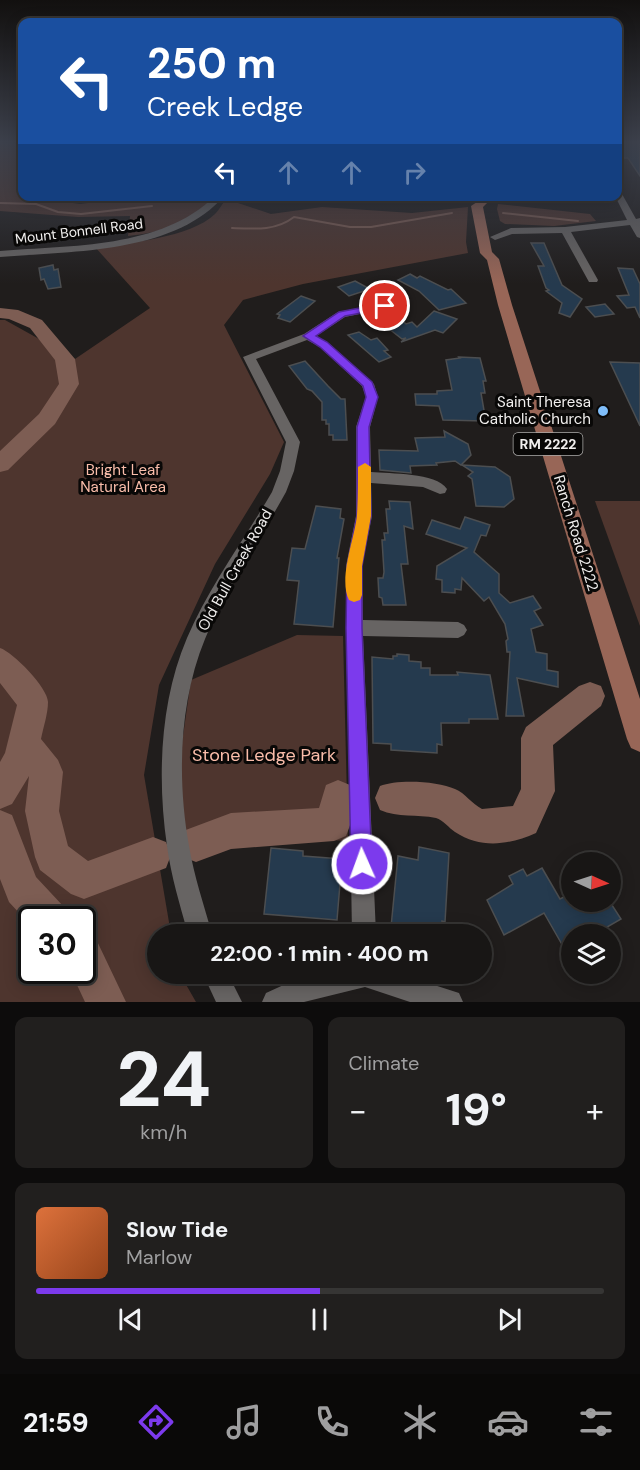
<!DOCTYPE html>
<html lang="en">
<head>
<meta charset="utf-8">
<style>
  body { margin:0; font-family:"DM Sans",sans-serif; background:#211f1e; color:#f1f3f6; height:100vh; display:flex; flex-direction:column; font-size:22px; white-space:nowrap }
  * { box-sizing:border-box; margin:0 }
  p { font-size:20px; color:#9f9fa0 }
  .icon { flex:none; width:33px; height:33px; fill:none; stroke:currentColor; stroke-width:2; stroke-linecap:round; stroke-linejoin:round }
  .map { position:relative; height:1002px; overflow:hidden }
  .sheet { display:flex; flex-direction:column; gap:15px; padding:15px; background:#0d0c0c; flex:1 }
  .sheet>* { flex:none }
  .guide { position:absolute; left:18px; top:18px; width:604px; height:183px; border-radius:12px; box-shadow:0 3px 15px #0003,0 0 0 2px #363534; background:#1a4fa0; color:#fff; overflow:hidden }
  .needle { width:39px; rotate:93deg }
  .fabs { position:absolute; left:561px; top:852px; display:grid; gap:12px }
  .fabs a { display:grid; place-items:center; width:60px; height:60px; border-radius:50%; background:#181615; box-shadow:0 3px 15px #0003,0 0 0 2px #363534; font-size:30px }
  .speed { position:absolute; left:18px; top:906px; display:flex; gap:12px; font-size:30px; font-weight:700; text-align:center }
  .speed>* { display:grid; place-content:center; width:78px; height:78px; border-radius:50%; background:#181615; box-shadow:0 3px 15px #0003,0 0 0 2px #363534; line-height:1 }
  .speed .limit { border:3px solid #111; border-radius:9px; background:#fff; color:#111 }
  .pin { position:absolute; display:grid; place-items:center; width:51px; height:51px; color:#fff; margin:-26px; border:3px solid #fff; border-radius:50%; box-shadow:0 2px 6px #0007 }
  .me { position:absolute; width:66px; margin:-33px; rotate:358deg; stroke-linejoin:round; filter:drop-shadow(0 0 4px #0008) }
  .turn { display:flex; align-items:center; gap:21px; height:126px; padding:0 30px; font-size:27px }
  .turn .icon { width:78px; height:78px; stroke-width:2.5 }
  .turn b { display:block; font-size:42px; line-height:51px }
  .lanes { display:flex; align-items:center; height:57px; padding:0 30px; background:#0003; justify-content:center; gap:30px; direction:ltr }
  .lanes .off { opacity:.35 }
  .big { font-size:45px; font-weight:700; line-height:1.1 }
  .sheet .tile { flex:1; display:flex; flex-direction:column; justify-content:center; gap:9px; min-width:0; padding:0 21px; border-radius:12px; background:#211f1e }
  .sheet .dial { align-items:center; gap:0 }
  .dial b { font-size:78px; line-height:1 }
  .song { display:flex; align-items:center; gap:18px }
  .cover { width:72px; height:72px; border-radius:9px; background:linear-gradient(135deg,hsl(20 70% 55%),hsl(20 70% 35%)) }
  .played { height:6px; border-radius:3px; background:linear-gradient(90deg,#7c3aed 50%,#363534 50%) }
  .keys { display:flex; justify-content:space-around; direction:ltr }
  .heat { display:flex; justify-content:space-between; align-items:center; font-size:33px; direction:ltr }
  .sheet .tiles { flex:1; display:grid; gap:15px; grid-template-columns:1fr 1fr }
  .tile:last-child { grid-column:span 2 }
  .trip { position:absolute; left:147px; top:924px; width:345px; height:60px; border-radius:30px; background:#181615; box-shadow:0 3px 15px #0003,0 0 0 2px #363534; font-weight:700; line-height:60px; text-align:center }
  .tab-bar { display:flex; height:96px; justify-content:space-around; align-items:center; background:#0a0908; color:#9f9fa0 }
  .tab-bar .icon { width:42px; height:42px }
  .tab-bar .on { color:#7c3aed }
  .tab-bar b { font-size:27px; color:#f1f3f6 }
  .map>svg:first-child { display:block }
  .green { fill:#4e352e; fill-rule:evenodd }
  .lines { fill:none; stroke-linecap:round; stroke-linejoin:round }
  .stream { stroke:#7d5d53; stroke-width:2 }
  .river { fill:#7d5d53; fill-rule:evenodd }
  .building { fill:#253a4e; stroke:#4c4e50; stroke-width:1.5 }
  .minor { fill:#676463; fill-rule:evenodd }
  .major { fill:#986657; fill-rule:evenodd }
  .route { fill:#7c3aed; stroke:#51269a; stroke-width:1.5 }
  .slow { fill:#f59e0b }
  .poi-dot { fill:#7fbdf9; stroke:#090807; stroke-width:2 }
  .labels { text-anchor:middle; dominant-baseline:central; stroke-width:6; stroke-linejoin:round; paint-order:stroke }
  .far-street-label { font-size:14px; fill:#f1efee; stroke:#090807 }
  .shield { fill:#090807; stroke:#abaaa9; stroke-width:1.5 }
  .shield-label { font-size:14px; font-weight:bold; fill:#f1efee }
  .poi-label { font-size:15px; fill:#f1efee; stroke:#090807; text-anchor:end }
  .park-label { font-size:15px; fill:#fabdaa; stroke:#090807 }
  .street-label { font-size:15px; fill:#f1efee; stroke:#090807 }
  .near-park-label { font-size:18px; fill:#fabdaa; stroke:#090807 }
</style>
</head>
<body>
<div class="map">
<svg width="640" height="1002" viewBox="0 0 640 1002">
  <rect width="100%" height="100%" fill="#201d1c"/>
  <!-- green -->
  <g class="green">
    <path d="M0,143H13L22,148V196L80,204L144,196L214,198C192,222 160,233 128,236L130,216L78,217L0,211Z"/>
    <path d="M226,199L271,214L322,207L412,213L468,207L466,242L468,253L303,284L243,300L224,325L284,442L270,474L215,564L159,685L144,775L171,934H158V974H180L196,1002H0V320H5L75,359L150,308L95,247C128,243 190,238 215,214C219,210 222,204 226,199ZM32,920H82V970H32Z"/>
    <polygon points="498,204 590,214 596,221 554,226 505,224 500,221 497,209"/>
    <polygon points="595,501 640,501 640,626"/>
    <polygon points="297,635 343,636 348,841 183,833 180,757 191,680"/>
  </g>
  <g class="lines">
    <!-- stream -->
    <g class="stream">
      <polyline points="0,203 36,204 58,212 81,214 152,206"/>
      <polyline points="503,213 578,221"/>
      <path d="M232,228C254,229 276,231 294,217L350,227H371L452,213"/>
    </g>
    <!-- river -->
    <g class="river">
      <polygon points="0,308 18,310 42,320 75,359 79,384 55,424 8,470 0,472 0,451 39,414 59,384 55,360 30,328 9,319 0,318"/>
      <path d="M0,648C13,652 48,688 48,702C48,714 43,728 41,739L58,760L63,772L59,811L68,846L88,861L153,837L166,842L171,855L166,868L84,899L71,894L40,870L35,857L25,811L29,776L12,804L0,809V762L5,753L17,705L0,683Z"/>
      <path d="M590,682L601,686L605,696L601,706L553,745L555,791L536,833C509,845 481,849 455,832C449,828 443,820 436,818C417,814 398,818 380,810L375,798L380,786C397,779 438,781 455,789C465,793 472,804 482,809L513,806L521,789V738L526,727L579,686Z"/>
      <path d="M338,780L350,785C357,802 353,819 346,836L334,841L231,849L196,862L183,857L178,844L183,831L231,813L319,808L326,785Z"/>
      <polygon points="0,810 12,815 36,877 64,907 70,920 32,920 32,927 9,902 0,879"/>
      <polygon points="82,934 96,939 126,1002 85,1002 70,970 82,970"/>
    </g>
  </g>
  <!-- building -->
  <g class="building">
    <polygon points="618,143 640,143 640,176 628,158 624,158"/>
    <polygon points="531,243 544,243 562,285 582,299 570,317 559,313 562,303 546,291 549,290 546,288 538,266 544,266"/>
    <polygon points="53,265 54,270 58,269 61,287 48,289 44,279 41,280 39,268"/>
    <polygon points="618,268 633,269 640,284 640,318 635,307 627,308 617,296 629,295"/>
    <polygon points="410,274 417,278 420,276 448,290 451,289 466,303 439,310 419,291 398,280"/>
    <polygon points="355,281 370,289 349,296 338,287"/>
    <polygon points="301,296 315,301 290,322 278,318 280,315 277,314"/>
    <polygon points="605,304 614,314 595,317 586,307"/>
    <polygon points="434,311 457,319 443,333 435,330 401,342 406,338 402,339 388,328 404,322 406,324 412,322 417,327"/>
    <polygon points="359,332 371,340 377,338 388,350 384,351 391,357 379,362 348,335"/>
    <polygon points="459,357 480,358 486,381 483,381 485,393 481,393 485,416 483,416 484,421 443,420 439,406 416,405 415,394 437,394 437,391 452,390 446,360 460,358"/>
    <polygon points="305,361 328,386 341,399 345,399 347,440 333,440 333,435 329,435 329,424 326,424 326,420 322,420 322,402 312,391 307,389 289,366"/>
    <polygon points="610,362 640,363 640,426"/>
    <polygon points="444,431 468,444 471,455 461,465 455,461 436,463 437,465 410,466 411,473 380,470 379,450 418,451 415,438 445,437"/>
    <polygon points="462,465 495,467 510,477 514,499 504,507 476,506 472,479 468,476 473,472"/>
    <polygon points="389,501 410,502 413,529 404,526 408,564 401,564 406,605 383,605 382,598 379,597 378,578 383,578 384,572 382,540 385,540 384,533 388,533 386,509 390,509"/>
    <polygon points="316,506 341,509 340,518 344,519 337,558 339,558 333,627 294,624 299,581 287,580 292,548 305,549"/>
    <polygon points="465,517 490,525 486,536 481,535 474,552 499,574 499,593 510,603 533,596 541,608 534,611 543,625 531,629 536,652 547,654 547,670 558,672 558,687 517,678 524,716 506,716 510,652 507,652 506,641 508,639 505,624 489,597 484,601 462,578 461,590 455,589 455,593 442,592 442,580 436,579 437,566 467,548 426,534 432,520 460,529"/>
    <polygon points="397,654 409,655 409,661 421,662 421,668 430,668 430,675 458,675 457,672 490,675 498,719 469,719 469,723 441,723 442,745 437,744 437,753 391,750 391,744 373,743 372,657 393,659 393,656 397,656"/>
    <polygon points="419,847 449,853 445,922 442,921 441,934 391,927 398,856 418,860"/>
    <polygon points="271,848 303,851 303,856 342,859 337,920 264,914"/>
    <polygon points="542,868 560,899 572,893 572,902 610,902 621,919 607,927 612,934 572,934 572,962 544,913 504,935 487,900 513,884 509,876 523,869 527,876"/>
  </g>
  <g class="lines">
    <!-- minor -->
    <g class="minor">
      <polygon points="618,191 622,194 636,219 640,218 640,238 637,237 630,225 571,232 598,280 597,282 589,282 562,233 512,234 495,240 490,237 511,228 565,227 627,220 615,196 618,196"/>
      <path d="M215,196H224C174,254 71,251 0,257V251C71,245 161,249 215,196Z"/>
      <path d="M385,303L389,304V308L345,317L316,336L328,343L374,384L378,397L370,427L371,472C390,474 436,472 447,489L445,493L440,494L423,487L371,483L372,516L362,566L363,620L458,622L464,625L467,630L464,635L458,638L363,636L376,934H352L346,566L356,516V427L366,397L362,386L320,347L307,340L256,359L300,442L294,471L286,492C259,541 226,588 205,639C179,702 177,779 189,846C194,876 204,905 212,934H188C180,905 171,876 167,846C157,778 160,701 187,638C209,587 244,540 272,492L280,471L286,442L243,357L304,334L338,312Z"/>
      <polygon points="203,974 228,974 242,1002 216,1002"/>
      <polygon points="318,974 400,974 459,993 463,1002 410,1002 365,987 304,1002 262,1002 266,993 301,977"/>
    </g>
    <!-- major -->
    <polygon class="major" points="483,198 489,201 483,207 492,252 499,259 512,305 640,699 640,752 631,748 627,739 498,305 487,260 480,253 471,206"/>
  </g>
  <!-- sky -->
  <linearGradient id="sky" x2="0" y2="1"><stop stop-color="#12100f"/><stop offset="0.5" stop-color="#3c404b"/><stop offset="1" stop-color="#3c404b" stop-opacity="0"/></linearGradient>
  <rect width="640" height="284" fill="url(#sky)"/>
  <!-- route -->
  <polygon class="route" points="385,303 390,306 389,308 345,316 316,336 327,342 372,382 378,397 369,427 371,516 362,566 362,628 372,864 369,871 362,874 354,871 351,864 346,628 347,566 357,516 357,427 366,397 363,386 320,347 303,336 339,312"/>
  <!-- slow -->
  <path class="slow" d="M365,463L371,467V516L362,566V595L360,600L354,602L349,600C338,578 355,538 357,515C358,499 358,483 358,467Z"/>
  <!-- markers -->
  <circle class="poi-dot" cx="603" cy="411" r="6"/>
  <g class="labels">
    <!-- far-street labels -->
    <g class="far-street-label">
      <text transform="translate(79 231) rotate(-7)">Mount Bonnell Road</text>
    </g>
    <!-- shield labels -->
    <rect class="shield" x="513.5" y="433" width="69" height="22" rx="4.5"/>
    <g class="shield-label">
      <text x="548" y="444">RM 2222</text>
    </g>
    <!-- poi labels -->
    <g class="poi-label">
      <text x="591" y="402">Saint Theresa<tspan x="591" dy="17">Catholic Church</tspan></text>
    </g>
    <!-- park labels -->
    <g class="park-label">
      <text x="123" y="470">Bright Leaf<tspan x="123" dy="17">Natural Area</tspan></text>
    </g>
    <!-- street labels -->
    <g class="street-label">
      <text transform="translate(576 533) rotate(73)">Ranch Road 2222</text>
      <text transform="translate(235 570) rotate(-61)">Old Bull Creek Road</text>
    </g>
    <!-- near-park labels -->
    <g class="near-park-label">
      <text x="264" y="755">Stone Ledge Park</text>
    </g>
  </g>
</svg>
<div class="fabs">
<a><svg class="needle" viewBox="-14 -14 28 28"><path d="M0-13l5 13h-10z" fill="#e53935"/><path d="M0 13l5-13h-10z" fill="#9f9fa0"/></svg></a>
<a><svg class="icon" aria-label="layers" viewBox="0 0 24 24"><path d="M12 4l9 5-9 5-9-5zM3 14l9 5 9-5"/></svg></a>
</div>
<div class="speed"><div class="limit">30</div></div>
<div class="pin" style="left:385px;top:306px;background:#d93025"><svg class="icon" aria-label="arrive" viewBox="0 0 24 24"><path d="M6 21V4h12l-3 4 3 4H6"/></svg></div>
<svg class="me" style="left:362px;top:864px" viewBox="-20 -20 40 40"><circle r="17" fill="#7c3aed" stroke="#fff" stroke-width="3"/><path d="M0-11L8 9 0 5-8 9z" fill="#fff"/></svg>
<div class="trip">22:00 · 1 min · 400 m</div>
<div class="guide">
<div class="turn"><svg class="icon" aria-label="left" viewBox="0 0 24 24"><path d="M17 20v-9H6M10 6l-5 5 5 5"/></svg><div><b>250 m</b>Creek Ledge</div></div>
<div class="lanes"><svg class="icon" aria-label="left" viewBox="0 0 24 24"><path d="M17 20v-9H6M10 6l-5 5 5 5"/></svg><svg class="icon off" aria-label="ahead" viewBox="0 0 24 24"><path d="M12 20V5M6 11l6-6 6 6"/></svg><svg class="icon off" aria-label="ahead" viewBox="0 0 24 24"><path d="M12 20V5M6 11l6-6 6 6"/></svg><svg class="icon off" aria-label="right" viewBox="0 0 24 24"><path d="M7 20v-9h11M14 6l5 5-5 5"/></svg></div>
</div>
</div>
<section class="sheet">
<div class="tiles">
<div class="tile dial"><b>24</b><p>km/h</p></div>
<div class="tile"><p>Climate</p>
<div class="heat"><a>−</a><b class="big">19°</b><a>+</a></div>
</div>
<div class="tile">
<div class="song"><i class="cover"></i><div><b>Slow Tide</b><p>Marlow</p></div></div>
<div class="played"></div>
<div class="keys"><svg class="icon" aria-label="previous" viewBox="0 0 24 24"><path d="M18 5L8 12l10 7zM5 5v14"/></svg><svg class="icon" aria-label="pause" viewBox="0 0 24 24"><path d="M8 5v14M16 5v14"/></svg><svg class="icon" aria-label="next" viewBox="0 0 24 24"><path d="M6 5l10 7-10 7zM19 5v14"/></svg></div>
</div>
</div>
</section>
<nav class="tab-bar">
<b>21:59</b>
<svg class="icon on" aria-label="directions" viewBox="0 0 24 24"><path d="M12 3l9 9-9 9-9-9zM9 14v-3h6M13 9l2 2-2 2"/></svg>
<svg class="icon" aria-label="music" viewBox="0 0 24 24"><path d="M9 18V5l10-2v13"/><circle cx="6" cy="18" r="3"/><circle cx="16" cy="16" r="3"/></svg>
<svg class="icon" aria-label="phone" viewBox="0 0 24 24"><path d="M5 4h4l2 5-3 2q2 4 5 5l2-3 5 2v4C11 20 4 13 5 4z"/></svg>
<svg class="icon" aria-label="climate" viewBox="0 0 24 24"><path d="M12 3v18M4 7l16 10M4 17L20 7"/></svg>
<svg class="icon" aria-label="car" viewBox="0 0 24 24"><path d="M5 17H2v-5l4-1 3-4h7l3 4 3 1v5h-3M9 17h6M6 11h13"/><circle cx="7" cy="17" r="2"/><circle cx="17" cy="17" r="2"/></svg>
<svg class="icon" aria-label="filters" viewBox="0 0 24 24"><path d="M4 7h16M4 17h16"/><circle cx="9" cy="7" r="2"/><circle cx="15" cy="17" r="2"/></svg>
</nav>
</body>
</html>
